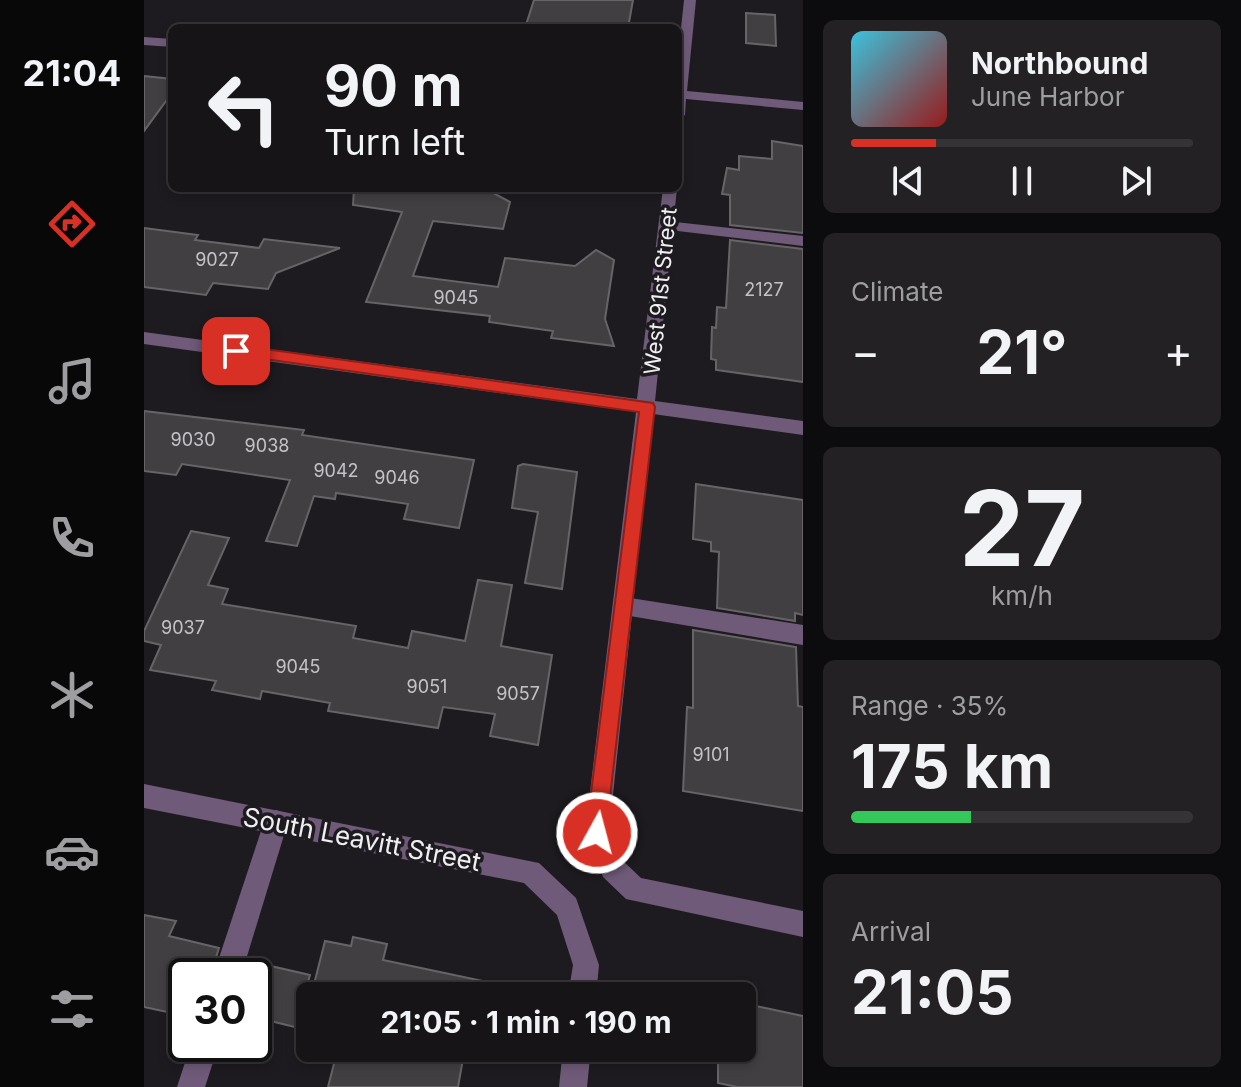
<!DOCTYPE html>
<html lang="en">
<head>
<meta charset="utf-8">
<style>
  body { margin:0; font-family:Inter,sans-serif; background:#232124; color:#f1f3f6; height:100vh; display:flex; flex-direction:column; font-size:30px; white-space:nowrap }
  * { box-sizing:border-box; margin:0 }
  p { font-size:26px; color:#9e9ea1 }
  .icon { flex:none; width:44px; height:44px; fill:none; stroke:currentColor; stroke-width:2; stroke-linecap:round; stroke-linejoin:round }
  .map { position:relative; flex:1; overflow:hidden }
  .sheet { display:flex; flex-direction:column; gap:20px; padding:20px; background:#0c0b0d; width:438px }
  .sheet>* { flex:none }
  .top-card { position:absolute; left:24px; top:24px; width:514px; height:168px; border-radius:12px; box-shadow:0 4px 12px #0003,0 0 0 2px #353336; background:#161417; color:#f1f3f6; overflow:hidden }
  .speed { position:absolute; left:24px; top:958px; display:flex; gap:16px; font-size:40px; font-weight:700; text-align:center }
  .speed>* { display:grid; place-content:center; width:104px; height:104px; border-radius:50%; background:#161417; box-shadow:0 4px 12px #0003,0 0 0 2px #353336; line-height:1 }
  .speed .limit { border:4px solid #111; border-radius:12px; background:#fff; color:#111 }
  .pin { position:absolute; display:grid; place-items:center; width:68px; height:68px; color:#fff; margin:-34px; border-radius:16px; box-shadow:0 4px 12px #0006 }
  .me { position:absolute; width:88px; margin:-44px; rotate:7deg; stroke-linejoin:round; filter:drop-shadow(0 0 6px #0008) }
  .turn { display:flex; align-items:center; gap:28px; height:168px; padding:0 24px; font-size:36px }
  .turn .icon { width:104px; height:104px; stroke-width:2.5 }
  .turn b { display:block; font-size:56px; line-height:68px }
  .big { font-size:60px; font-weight:700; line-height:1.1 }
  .sheet .widget { flex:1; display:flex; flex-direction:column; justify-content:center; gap:12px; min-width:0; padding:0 28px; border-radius:12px; background:#232124 }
  .sheet .dial { align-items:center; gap:0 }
  .dial b { font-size:104px; line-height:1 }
  .song { display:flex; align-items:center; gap:24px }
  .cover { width:96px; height:96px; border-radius:12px; background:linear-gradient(135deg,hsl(190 70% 55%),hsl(0 70% 35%)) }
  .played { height:8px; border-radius:4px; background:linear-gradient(90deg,#d93025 25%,#353336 25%) }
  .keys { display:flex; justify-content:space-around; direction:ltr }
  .heat { display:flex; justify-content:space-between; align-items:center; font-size:44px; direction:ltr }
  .charge { height:12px; border-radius:6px; background:linear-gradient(90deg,#34c759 35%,#353336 0) }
  .trip { position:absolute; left:152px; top:982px; width:460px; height:80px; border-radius:12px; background:#161417; box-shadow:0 4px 12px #0003,0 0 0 2px #353336; font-weight:700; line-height:80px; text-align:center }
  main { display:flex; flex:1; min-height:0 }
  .tab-bar { display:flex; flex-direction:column; width:144px; justify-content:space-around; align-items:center; background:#090809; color:#9e9ea1 }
  .tab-bar .icon { width:56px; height:56px }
  .tab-bar .active { color:#d93025 }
  .tab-bar b { font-size:36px; color:#f1f3f6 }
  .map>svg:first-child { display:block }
  .building { fill:#423f43; stroke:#676468; stroke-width:2 }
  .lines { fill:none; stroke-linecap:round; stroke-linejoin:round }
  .lane { fill:#6f5b79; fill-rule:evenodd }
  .street { fill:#6f5b79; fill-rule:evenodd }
  .route { fill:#d93025; stroke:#8d1f18; stroke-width:2 }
  .labels { text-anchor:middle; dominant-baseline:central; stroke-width:7; stroke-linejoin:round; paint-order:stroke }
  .number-label { font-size:18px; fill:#c4c2c6 }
  .street-label { font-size:22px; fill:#f0eef1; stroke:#1d1b1f }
  .near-street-label { font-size:26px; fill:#f0eef1; stroke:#1d1b1f }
</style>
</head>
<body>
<main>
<nav class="tab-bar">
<b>21:04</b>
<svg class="icon active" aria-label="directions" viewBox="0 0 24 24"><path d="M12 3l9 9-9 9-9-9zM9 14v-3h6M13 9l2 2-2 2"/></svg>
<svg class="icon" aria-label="music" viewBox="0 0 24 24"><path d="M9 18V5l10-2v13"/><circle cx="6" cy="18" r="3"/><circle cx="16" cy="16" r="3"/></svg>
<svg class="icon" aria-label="phone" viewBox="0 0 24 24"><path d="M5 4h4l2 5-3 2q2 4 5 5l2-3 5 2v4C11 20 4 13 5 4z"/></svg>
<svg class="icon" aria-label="climate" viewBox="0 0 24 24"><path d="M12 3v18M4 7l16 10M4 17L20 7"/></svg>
<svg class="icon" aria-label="car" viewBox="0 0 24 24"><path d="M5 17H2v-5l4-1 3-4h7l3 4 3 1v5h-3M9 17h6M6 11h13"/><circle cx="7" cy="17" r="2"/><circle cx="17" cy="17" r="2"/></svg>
<svg class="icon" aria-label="filters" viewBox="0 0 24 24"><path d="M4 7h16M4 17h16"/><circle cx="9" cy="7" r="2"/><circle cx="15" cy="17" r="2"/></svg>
</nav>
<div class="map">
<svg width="659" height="1087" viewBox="0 0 659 1087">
  <rect width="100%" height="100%" fill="#1d1b1f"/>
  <!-- building -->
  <g class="building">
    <polygon points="390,0 489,0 484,28 381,28"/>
    <polygon points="602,13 631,15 632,46 602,43"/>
    <polygon points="0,76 28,79 28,93 0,131"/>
    <polygon points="628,141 659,146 659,233 586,225 586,195 578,194 583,168 595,170 595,156 628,159"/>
    <polygon points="210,188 340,188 366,202 359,229 289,221 269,276 354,287 361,258 431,266 452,250 470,260 461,319 470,346 407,338 409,331 345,322 346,316 222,302 258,212 209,205"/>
    <polygon points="0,228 54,235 51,240 115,248 120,239 196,248 132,273 124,289 69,283 62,295 0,287"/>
    <polygon points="586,240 659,249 659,382 572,370 572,360 567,359 568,327 572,328 573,307 582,308"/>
    <polygon points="0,411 160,430 158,435 330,460 315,528 260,519 264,504 192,493 191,499 170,496 153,546 122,541 146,480 38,464 32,475 0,471"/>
    <polygon points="379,464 433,472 418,589 381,583 394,512 368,508 374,466"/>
    <polygon points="552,484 659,500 659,615 651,613 651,621 573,608 575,552 567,551 567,542 549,539"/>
    <polygon points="47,531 85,538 64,585 84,589 78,604 212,626 209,638 264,648 268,631 321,641 334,580 368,585 357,646 408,655 394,745 346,736 351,714 299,707 294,728 184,711 186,703 118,691 116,699 68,690 72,681 6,670 17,645 0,641 0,631"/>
    <polygon points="549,630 652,647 654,706 659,707 659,811 539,791 543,707 549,708"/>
    <polygon points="0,915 32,921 25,936 75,948 66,976 42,976 42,1016 0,1007"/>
    <polygon points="209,937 243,944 239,960 353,984 351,996 167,996 181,941 207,946"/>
    <polygon points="105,961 166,975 151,1027 110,1017 110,976 100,976"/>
    <polygon points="598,1003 659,1016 659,1087 593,1087 574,1083 574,1048 598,1048"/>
    <polygon points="194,1048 321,1048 314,1087 184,1087"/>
  </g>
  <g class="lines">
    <!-- lane -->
    <g class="lane">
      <polygon points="522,221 659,236 659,246 517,229 515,226"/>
      <polygon points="480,597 659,625 659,645 480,615 473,612 469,606 473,600"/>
      <polygon points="132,810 141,813 144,822 97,976 69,976 120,822 123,813"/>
      <polygon points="47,1044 75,1044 61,1087 33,1087"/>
    </g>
    <!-- street -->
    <g class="street">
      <polygon points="540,0 552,0 543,91 659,102 659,110 542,99 541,115 534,119 534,57"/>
      <polygon points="0,37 28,39 28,47 0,45"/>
      <polygon points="519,188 533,188 511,401 659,421 659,435 509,414 465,833 477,859 497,878 659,911 659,937 482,899 459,877 441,833 492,412 0,344 0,332 493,399"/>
      <polygon points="0,784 395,863 432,898 455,965 452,996 424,996 429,965 413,915 380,883 0,808"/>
      <polygon points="419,1048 447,1048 443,1087 415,1087"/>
    </g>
  </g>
  <!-- route -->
  <polygon class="route" points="92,345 509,403 511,407 461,841 453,845 445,841 442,833 495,412 86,354 86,347"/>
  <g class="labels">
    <!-- number labels -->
    <g class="number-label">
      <text x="73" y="259">9027</text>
      <text x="620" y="289">2127</text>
      <text x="312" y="297">9045</text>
      <text x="49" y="439">9030</text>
      <text x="123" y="445">9038</text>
      <text x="192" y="470">9042</text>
      <text x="253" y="477">9046</text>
      <text x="39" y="627">9037</text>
      <text x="154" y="666">9045</text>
      <text x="283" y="686">9051</text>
      <text x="374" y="693">9057</text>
      <text x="567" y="754">9101</text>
    </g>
    <!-- street labels -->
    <g class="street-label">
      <text transform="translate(516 291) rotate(-84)">West 91st Street</text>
    </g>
    <!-- near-street labels -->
    <g class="near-street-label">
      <text transform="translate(218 839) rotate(11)">South Leavitt Street</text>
    </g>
  </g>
</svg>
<div class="speed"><div class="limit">30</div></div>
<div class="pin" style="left:92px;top:351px;background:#d93025"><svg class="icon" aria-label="arrive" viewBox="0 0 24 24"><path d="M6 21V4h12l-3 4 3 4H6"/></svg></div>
<svg class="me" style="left:453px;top:833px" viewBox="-20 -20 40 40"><circle r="17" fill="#d93025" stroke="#fff" stroke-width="3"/><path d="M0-11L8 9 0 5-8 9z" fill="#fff"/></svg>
<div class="trip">21:05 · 1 min · 190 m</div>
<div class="top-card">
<div class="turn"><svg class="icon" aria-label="left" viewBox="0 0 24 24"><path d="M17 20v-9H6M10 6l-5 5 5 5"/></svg><div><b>90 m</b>Turn left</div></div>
</div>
</div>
<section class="sheet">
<div class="widget">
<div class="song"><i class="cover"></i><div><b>Northbound</b><p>June Harbor</p></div></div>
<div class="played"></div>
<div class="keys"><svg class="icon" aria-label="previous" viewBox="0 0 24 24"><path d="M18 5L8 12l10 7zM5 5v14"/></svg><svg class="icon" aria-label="pause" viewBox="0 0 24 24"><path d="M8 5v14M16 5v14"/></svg><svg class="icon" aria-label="next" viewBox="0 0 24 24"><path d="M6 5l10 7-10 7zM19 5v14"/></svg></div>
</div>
<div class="widget"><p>Climate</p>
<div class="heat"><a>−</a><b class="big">21°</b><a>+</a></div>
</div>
<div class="widget dial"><b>27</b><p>km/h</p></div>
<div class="widget"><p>Range · 35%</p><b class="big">175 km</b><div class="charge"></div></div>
<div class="widget"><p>Arrival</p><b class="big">21:05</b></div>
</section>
</main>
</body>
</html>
